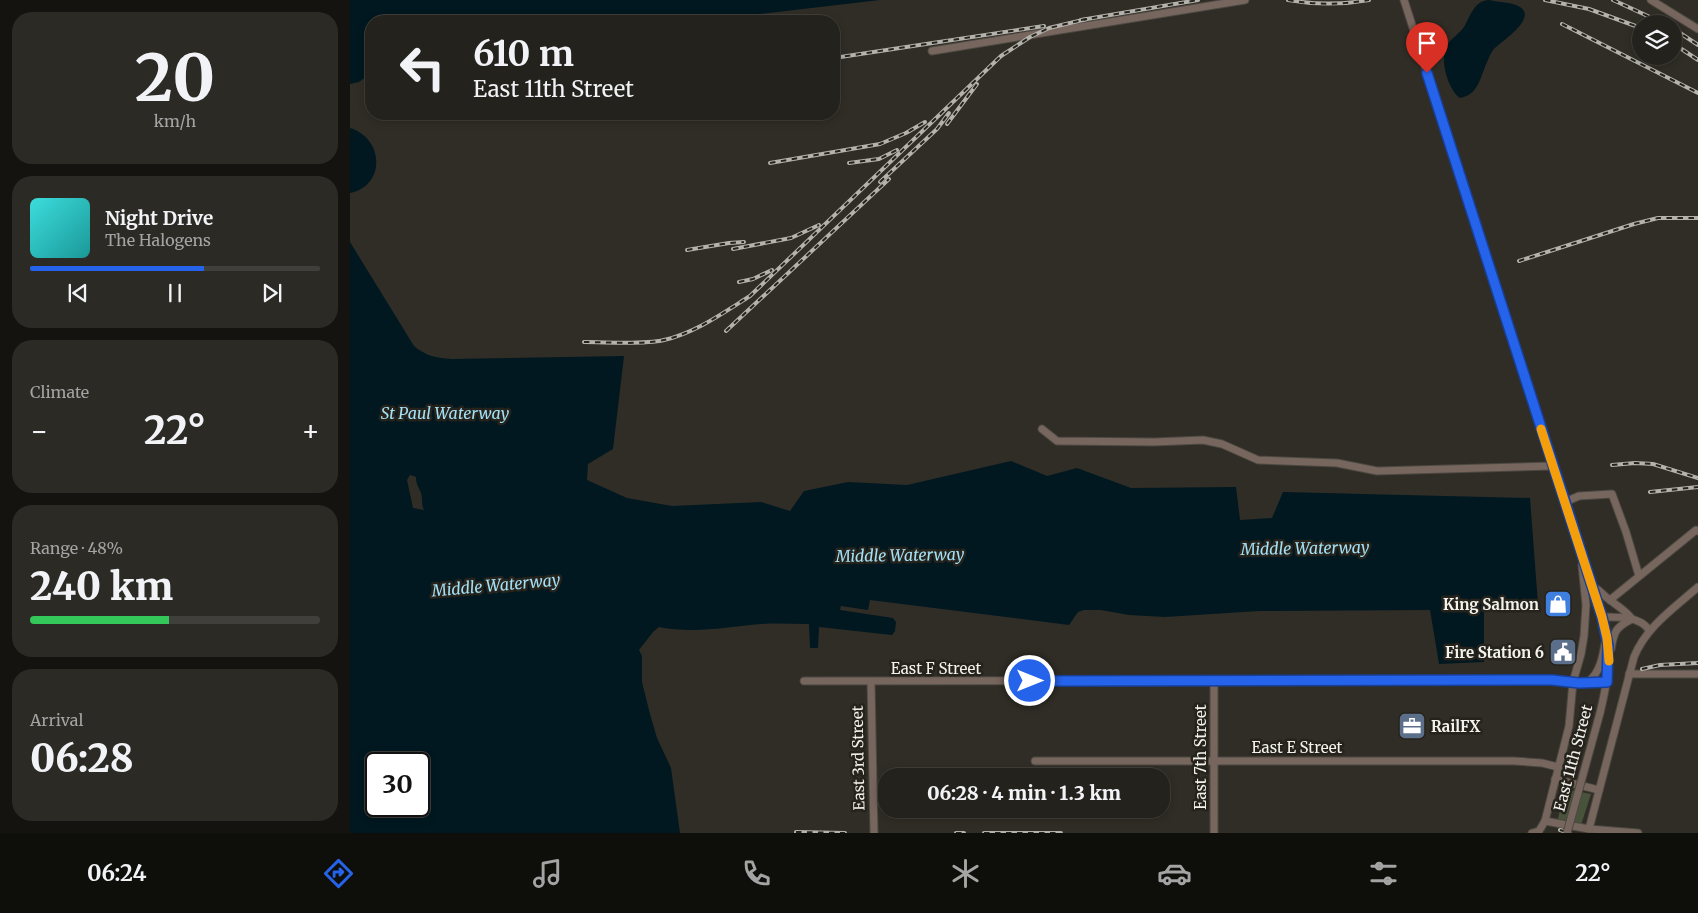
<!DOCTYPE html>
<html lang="en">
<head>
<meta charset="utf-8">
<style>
  body { margin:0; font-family:Merriweather,serif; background:#2c2a25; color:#f1f3f6; height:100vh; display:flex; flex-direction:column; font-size:19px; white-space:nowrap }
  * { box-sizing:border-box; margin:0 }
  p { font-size:16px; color:#a3a4a3 }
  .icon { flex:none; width:28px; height:28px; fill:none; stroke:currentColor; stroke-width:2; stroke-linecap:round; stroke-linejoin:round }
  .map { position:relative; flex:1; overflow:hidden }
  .side { display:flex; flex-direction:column; gap:12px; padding:12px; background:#14130f; width:350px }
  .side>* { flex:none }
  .guide { position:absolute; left:15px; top:15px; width:475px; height:105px; border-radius:20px; box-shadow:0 2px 8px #0003,0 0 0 1px #413f3b; background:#24221c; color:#f1f3f6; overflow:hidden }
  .controls { position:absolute; left:1282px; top:15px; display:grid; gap:10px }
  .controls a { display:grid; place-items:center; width:50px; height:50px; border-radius:50%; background:#24221c; box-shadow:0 2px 8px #0003,0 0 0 1px #413f3b; font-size:25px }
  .speed { position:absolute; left:15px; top:752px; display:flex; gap:10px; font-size:25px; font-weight:700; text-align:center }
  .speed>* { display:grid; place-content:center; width:65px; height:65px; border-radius:50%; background:#24221c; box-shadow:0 2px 8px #0003,0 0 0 1px #413f3b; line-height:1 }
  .speed .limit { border:2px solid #111; border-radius:8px; background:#fff; color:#111 }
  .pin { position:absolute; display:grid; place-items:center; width:42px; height:42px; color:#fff; margin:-51px -21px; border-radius:50% 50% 50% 0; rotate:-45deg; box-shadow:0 0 5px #0007 }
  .pin .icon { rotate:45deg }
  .me { position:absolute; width:55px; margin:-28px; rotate:90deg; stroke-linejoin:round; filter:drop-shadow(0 0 4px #0008) }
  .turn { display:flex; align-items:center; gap:18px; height:105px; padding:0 25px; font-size:22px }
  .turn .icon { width:65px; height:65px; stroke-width:2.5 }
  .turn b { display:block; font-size:35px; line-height:42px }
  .big { font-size:38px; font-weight:800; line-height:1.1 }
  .side .tile { flex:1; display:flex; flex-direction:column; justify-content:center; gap:8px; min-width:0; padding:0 18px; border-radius:20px; background:#2c2a25 }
  .side .dial { align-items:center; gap:0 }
  .dial b { font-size:65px; line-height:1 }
  .song { display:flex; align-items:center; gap:15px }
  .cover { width:60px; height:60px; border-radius:8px; background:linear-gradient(135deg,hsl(180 70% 55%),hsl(180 70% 35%)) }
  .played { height:5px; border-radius:2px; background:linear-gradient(90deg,#2563eb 60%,#413f3b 60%) }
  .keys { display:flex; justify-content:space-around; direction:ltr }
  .heat { display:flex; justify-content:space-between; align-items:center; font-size:28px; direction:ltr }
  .charge { height:8px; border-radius:4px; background:linear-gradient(90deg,#34c759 48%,#413f3b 0) }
  .trip { position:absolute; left:528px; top:768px; width:292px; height:50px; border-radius:20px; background:#24221c; box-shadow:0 2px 8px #0003,0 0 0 1px #413f3b; font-weight:800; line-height:50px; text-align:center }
  .dock { display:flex; height:80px; justify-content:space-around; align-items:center; background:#0e0e0b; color:#a3a4a3 }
  .dock .icon { width:35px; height:35px }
  .dock .selected { color:#2563eb }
  .dock b { font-size:22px; color:#f1f3f6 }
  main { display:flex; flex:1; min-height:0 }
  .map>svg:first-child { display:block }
  .green { fill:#49533b }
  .water { fill:#011820; fill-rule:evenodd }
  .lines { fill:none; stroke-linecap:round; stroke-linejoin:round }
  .minor-casing { stroke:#4b4942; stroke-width:9 }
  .minor { stroke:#77665d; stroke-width:7 }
  .rail-casing { stroke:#b4b2ac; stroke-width:4 }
  .rail { stroke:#26231c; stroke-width:2; stroke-dasharray:5.5; stroke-linecap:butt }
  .minor-bridge-casing { stroke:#4b4942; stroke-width:9; stroke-linecap:butt }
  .minor-bridge { stroke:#77665d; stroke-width:7 }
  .route-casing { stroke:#184099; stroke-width:12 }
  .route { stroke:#2563eb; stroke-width:9 }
  .slow { stroke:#f59e0b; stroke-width:9 }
  .labels { text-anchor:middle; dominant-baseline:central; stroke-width:5; stroke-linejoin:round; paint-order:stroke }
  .poi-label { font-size:15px; font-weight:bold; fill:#f3f2ed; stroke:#26231c; text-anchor:end }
  .street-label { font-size:15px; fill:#f3f2ed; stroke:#26231c }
  .water-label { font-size:16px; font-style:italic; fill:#a3e1f7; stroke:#26231c }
</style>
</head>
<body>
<main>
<section class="side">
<div class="tile dial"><b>20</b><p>km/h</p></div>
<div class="tile">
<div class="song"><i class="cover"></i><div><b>Night Drive</b><p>The Halogens</p></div></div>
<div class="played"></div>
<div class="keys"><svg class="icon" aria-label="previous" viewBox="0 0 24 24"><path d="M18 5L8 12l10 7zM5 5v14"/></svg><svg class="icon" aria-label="pause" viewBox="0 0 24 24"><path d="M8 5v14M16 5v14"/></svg><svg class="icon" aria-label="next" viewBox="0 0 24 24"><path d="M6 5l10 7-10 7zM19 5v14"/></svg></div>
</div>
<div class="tile"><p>Climate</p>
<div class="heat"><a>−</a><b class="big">22°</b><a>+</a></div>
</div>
<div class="tile"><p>Range · 48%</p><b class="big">240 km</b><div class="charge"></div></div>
<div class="tile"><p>Arrival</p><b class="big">06:28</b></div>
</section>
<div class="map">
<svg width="1348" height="833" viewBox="0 0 1348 833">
  <rect width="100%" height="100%" fill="#302d26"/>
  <!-- green -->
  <polygon class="green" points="1215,789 1241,794 1229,831 1206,827"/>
  <!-- water -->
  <g class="water">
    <polygon points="0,0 530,0 392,16 319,21 21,21 21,73 9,82 0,84"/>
    <path d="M1139,0C1148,2 1158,2 1166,5C1193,16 1150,42 1143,50C1141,53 1139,57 1138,60C1130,76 1130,94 1110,98C1098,90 1088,57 1098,44C1102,38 1109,34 1114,27C1121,15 1124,1 1139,0Z"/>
    <path d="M0,128C34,138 36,186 0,193Z"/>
    <path d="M0,242L64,346C76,356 86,358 102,359L274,356L263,449L238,464L237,480L277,498L322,506L411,502L440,511L454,491L498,482L557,485L661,461L697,476L727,468L781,488L886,487L890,520L922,518L933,492L1180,498L1188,604H1134V662L1089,664L1080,610L909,611L815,617L779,615L751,610H734L728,612L719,625L520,600L518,610L491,606L490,610L543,618L546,622L545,631L542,635L469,627L468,648H460L459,624C443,624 427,623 411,624C377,627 343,634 309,627L303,632L289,650L292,656V682L300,714L307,738L321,768L330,833H0ZM60,475L66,477C66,484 68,486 71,493C73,499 71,505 74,510L63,508L57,480ZM26,764H69V806H26Z"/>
  </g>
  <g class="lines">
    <!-- minor casing -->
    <g class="minor-casing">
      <g id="minor">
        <path d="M1054,0L1252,617C1262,654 1259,676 1250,713"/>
        <polyline points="1301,0 1348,29"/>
        <polyline points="582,51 895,0"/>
        <polyline points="692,429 707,441 804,442 853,440 872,444 908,460 987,463 1027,471 1203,466"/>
        <polyline points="1215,502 1229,496 1262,494 1276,532 1289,576"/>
        <path d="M1242,586C1250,590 1254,596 1261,601C1269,607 1276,611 1282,619"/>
        <polyline points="1260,600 1346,530 1348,531"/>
        <path d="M1252,617C1268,617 1290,616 1299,630"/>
        <path d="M1261,649C1264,631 1266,627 1282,619"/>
        <polyline points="1279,674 1348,674"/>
        <polyline points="454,681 1201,680 1229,683 1257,682"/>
        <polyline points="864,681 864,833"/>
        <polyline points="521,682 524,833"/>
        <path d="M1238,682C1250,673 1253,656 1255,643"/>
        <polyline points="685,761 1164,761 1192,763 1208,767"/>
        <polyline points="1205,779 1249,790"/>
        <polyline points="1195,821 1239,829 1288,833"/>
        <path d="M1239,829L1284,657C1296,627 1324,608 1348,587"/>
        <polyline points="1182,833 1189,831 1195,821 1219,726 1223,682 1231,654 1234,636 1236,605 1232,565"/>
      </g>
    </g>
    <!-- minor -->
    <use href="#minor" class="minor"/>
    <!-- rail casing -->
    <g class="rail-casing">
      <g id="rail">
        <path d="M938,0C966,5 991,5 1019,0"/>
        <polyline points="1195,0 1239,9 1291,28"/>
        <polyline points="1263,0 1315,24"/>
        <polyline points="731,20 848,0"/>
        <polyline points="1212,24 1348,93"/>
        <polyline points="1324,29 1348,45"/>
        <polyline points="1324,44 1348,60"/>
        <polyline points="484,58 694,26"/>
        <polyline points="597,124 627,84"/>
        <polyline points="420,163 530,144 556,133 575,122"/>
        <polyline points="499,163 529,159 547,150"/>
        <polyline points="530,182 587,129 599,113"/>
        <polyline points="383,249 441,238 469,225"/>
        <polyline points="337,250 379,243 394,242"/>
        <polyline points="1169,261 1284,224 1308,218 1348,218"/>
        <polyline points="389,282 403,279 422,270"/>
        <polyline points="376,331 539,179"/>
        <path d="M234,342C258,342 292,345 314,340C345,333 373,313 400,296L651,56L680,37L699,28L737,19"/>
        <polyline points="1262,465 1285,463 1303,464 1348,478"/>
        <polyline points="1300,492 1348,487"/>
        <polyline points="1292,669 1310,665 1348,663"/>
        <polyline points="1210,830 1220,833"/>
        <polyline points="446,832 495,833"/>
        <polyline points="606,833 614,833"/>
        <polyline points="634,833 711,833"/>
      </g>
    </g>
    <!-- rail -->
    <use href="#rail" class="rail"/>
    <!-- minor-bridge casing -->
    <g class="minor-bridge-casing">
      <polyline id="minor-bridge" points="1217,833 1250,713"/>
    </g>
    <!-- minor-bridge -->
    <use href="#minor-bridge" class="minor-bridge"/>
  </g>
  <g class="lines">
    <!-- route casing -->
    <g class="route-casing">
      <polyline id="route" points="680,681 1202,680 1229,683 1257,682 1258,645 1252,617 1077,73"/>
    </g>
    <!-- route -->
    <use href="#route" class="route"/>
    <!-- slow -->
    <polyline class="slow" points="1191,429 1252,617 1257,638 1259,661"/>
  </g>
  <!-- icons -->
  <defs>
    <g id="shop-square" transform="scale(1.4375)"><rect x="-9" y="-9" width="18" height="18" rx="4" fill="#3f7fe0" stroke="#26231c"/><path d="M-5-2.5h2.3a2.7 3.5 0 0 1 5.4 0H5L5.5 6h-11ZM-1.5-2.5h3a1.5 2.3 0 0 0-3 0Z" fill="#fff"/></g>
    <g id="civic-square" transform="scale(1.4375)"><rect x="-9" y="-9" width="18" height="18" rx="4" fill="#5c6f8a" stroke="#26231c"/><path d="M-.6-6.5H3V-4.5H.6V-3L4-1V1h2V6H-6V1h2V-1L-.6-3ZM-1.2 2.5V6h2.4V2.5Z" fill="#fff"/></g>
    <g id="office-square" transform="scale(1.4375)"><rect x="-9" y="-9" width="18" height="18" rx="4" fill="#5c6f8a" stroke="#26231c"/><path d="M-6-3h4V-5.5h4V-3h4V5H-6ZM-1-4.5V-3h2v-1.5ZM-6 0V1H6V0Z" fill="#fff"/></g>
  </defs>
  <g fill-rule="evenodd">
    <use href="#shop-square" x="1208" y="604"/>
    <use href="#civic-square" x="1213" y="652"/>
    <use href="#office-square" x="1062" y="726"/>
  </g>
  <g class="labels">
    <!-- poi labels -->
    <g class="poi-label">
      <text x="1189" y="604">King Salmon</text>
      <text x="1194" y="652">Fire Station 6</text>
      <text x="1081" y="726" text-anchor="start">RailFX</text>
    </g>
    <!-- street labels -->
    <g class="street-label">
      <text x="586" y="668">East F Street</text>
      <text x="947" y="747">East E Street</text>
      <text transform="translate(850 757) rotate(-90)">East 7th Street</text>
      <text transform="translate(508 758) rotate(-91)">East 3rd Street</text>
      <text transform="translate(1223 758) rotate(-75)">East 11th Street</text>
    </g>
    <!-- water labels -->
    <g class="water-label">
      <text x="95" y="413">St Paul Waterway</text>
      <text transform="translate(955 548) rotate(-1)">Middle Waterway</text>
      <text transform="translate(550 555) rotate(-1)">Middle Waterway</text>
      <text transform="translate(146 585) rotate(-5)">Middle Waterway</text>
    </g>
  </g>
</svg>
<div class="controls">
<a><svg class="icon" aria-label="layers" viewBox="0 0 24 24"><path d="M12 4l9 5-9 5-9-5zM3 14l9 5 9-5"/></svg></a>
</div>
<div class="speed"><div class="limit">30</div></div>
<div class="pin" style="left:1077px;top:73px;background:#d93025"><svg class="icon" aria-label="arrive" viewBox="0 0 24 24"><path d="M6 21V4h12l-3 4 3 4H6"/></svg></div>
<svg class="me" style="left:680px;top:681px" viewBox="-20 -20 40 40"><circle r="17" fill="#2563eb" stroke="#fff" stroke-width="3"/><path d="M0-11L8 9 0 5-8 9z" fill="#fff"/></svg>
<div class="trip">06:28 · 4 min · 1.3 km</div>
<div class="guide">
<div class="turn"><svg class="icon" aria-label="left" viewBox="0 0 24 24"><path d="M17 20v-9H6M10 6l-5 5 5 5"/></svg><div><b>610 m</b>East 11th Street</div></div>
</div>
</div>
</main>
<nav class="dock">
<b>06:24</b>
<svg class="icon selected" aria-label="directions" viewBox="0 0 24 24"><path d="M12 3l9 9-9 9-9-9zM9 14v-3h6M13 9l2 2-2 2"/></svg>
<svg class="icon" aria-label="music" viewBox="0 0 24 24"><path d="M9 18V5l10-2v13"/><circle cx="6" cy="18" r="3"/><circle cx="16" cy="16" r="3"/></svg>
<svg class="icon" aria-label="phone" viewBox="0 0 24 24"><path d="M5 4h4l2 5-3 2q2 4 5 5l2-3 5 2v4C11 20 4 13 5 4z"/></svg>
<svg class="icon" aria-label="climate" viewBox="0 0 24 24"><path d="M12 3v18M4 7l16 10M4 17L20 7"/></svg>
<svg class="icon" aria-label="car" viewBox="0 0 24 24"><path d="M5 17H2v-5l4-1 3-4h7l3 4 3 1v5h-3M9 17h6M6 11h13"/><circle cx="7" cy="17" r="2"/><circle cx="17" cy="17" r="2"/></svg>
<svg class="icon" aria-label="filters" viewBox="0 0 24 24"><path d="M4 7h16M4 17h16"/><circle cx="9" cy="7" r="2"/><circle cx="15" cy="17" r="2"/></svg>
<b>22°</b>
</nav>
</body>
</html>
